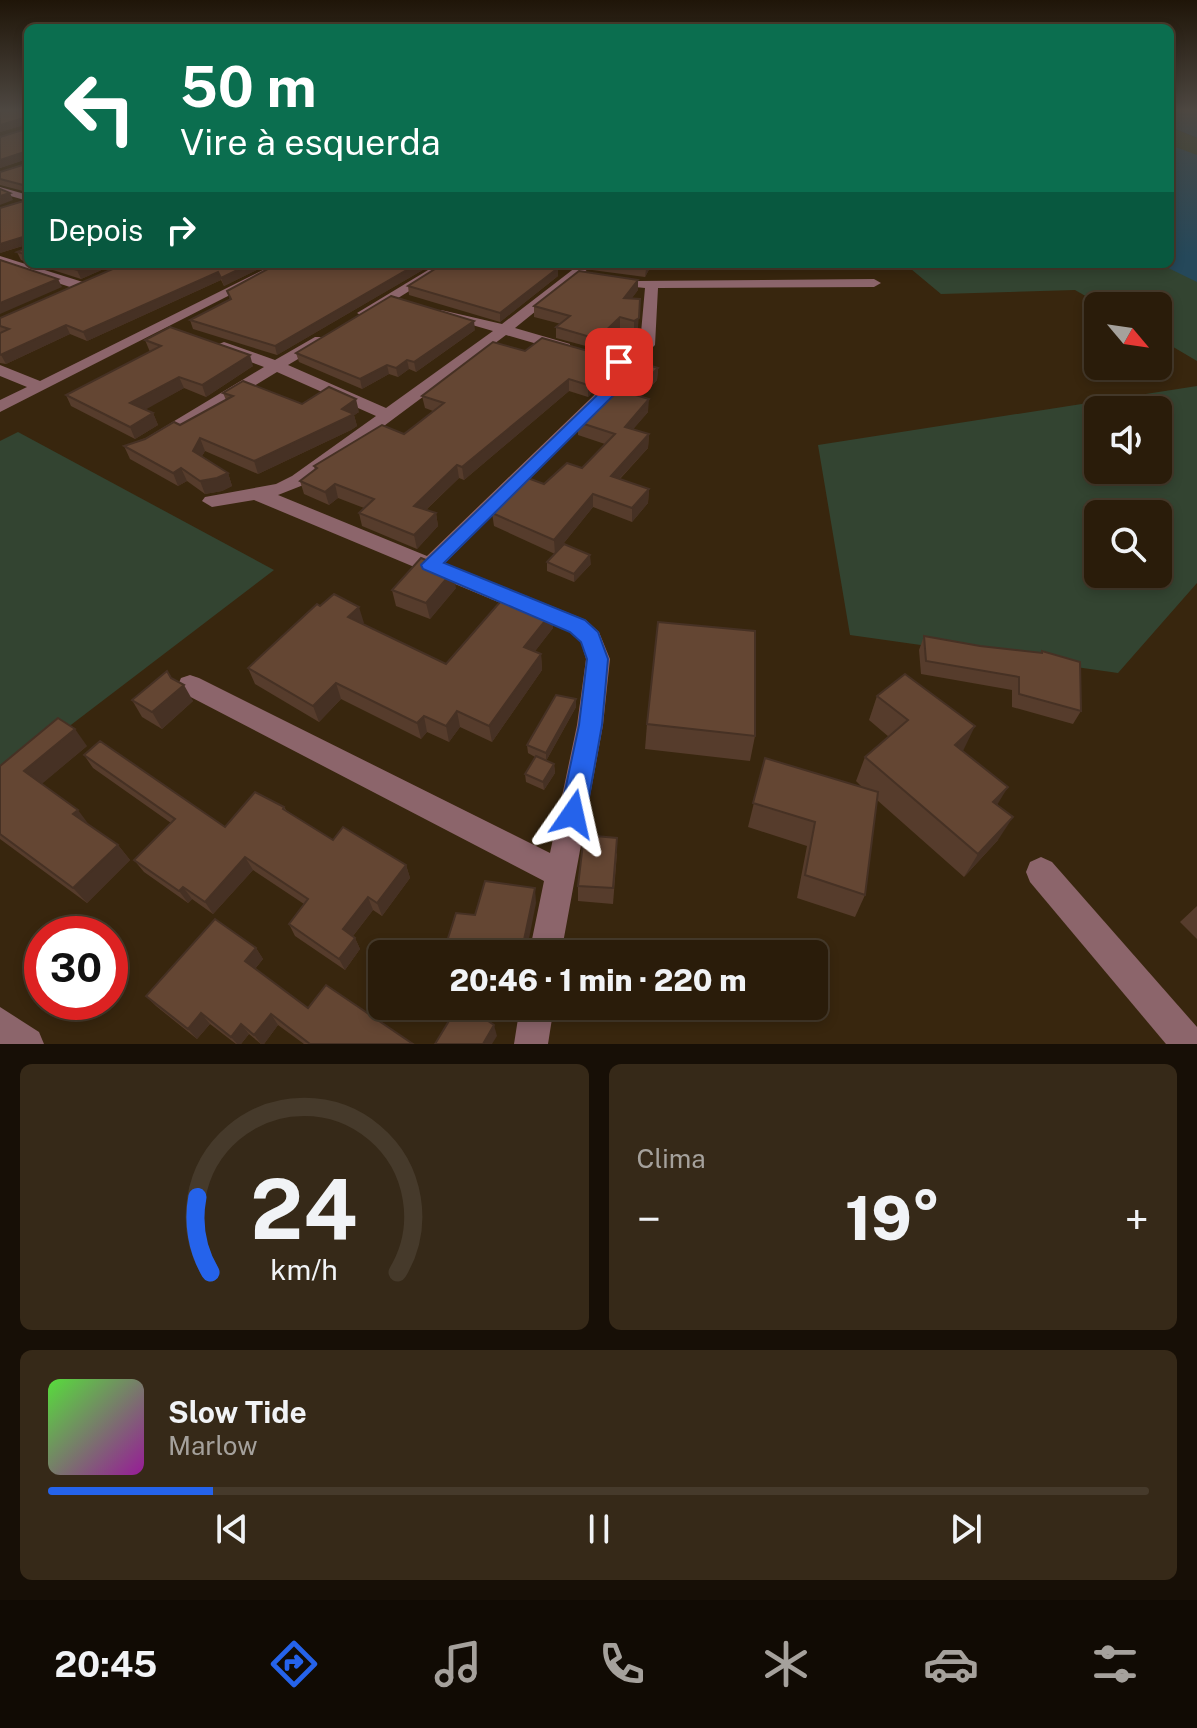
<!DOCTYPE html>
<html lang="pt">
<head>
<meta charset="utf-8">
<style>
  body { margin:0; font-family:"Public Sans",sans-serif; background:#362918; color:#f1f3f6; height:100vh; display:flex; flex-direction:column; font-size:30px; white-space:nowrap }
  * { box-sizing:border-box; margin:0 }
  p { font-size:26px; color:#a5a19c }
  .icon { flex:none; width:44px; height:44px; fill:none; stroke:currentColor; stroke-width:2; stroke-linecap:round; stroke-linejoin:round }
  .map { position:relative; height:1044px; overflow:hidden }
  .details { display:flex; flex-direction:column; gap:20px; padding:20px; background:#170f06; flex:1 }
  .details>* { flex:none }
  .top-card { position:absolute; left:24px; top:24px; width:1150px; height:244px; border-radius:12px; box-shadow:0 4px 12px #0003,0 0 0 2px #463a2b; background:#0b6e4f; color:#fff; overflow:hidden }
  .needle { width:52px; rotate:119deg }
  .controls { position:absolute; left:1084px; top:292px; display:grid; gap:16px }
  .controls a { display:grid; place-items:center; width:88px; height:88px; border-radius:12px; background:#2a1c0a; box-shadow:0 4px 12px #0003,0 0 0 2px #463a2b; font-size:40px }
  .speed { position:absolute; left:24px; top:916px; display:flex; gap:16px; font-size:40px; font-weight:700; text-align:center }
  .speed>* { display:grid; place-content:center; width:104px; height:104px; border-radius:50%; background:#2a1c0a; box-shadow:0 4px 12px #0003,0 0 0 2px #463a2b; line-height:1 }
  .speed .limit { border:12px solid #d22; background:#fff; color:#111 }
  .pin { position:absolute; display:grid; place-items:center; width:68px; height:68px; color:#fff; margin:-34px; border-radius:16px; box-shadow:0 4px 12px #0006 }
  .me { position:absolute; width:88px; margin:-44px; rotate:11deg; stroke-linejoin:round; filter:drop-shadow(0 0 6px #0008) }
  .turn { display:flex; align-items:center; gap:28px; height:168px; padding:0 24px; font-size:36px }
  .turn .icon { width:104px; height:104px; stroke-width:2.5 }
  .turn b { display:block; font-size:56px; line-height:68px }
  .then { display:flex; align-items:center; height:76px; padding:0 24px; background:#0003; gap:16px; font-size:30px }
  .big { font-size:60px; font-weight:800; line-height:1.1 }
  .details .tile { flex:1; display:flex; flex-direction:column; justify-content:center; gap:12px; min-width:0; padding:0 28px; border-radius:12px; background:#362918 }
  .details .dial { align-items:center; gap:0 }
  .dial svg { height:208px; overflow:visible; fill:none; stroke:#463a2b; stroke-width:7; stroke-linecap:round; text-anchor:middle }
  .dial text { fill:#f1f3f6; stroke:none }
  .song { display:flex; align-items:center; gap:24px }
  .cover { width:96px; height:96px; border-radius:12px; background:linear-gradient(135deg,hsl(110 70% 55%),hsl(300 70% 35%)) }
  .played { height:8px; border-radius:4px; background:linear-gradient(90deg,#2563eb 15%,#463a2b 15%) }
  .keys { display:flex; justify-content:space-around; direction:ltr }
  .heat { display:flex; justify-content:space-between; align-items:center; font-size:44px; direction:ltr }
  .details .tiles { flex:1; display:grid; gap:20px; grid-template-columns:1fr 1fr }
  .tile:last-child { grid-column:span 2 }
  .trip { position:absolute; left:368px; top:940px; width:460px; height:80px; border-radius:12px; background:#2a1c0a; box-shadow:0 4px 12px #0003,0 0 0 2px #463a2b; font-weight:800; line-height:80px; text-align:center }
  .tabs { display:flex; height:128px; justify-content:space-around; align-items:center; background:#110b04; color:#a5a19c }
  .tabs .icon { width:56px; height:56px }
  .tabs .selected { color:#2563eb }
  .tabs b { font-size:36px; color:#f1f3f6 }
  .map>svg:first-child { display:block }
  .green { fill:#334431; fill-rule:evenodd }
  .water { fill:#25485a }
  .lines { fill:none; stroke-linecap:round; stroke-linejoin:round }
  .minor { fill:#8c656b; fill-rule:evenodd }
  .wall { fill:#563c2c }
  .shaded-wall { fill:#463124 }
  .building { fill:#644633; stroke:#463124; stroke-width:2 }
  .route { fill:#2563eb; stroke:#184099; stroke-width:2 }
</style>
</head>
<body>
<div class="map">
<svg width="1197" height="1044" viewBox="0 0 1197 1044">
  <rect width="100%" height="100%" fill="#38260e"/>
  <!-- green -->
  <g class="green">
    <polygon points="1170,127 1197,138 1197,361 1158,338 1158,306 1103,306 1075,290 941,294 905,264 1170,264"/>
    <path d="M1197,386V583L1118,673L850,635L818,445ZM1098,410H1158V470H1098ZM1098,514H1158V574H1098Z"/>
    <polygon points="18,432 274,570 0,779 0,441"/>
  </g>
  <!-- water -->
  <g class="water">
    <polygon points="1170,110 1197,110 1197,138 1170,127"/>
    <polygon points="1170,145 1197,155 1197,282 1160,264 1170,264"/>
  </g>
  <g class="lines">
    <!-- minor -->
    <g class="minor">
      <polygon points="0,187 28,195 28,201 0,193"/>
      <polygon points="0,256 86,283 88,286 76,289 0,264"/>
      <polygon points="275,264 291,264 0,412 0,400 27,387 0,376 0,365 40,381"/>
      <polygon points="438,264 453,264 369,316 364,317 357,313"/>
      <polygon points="580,264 594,264 515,328 570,344 570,350 565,352 506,335 306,484 278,495 427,556 615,375 620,363 640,344 645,288 635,287 635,281 874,279 881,283 874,287 658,288 655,345 633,367 629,380 445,563 586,620 599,632 610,659 603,725 561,954 529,954 544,881 181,692 178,685 181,678 190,675 199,678 550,853 577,725 586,659 581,642 570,632 254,500 212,507 202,501 205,497 276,484 292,476 376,416 277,372 161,442 155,443 146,438 264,367 219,350 219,344 224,342 275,360 315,337 325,337 325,343 288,365 386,408 493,331 441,316 441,310 502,324"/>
      <polygon points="1041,857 1052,862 1197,1027 1197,1044 1166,1044 1030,882 1026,872 1030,862"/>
      <polygon points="520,1006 554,1006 548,1044 514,1044"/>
      <polygon points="0,1007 39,1032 44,1044 0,1044"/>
    </g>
  </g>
  <!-- wall -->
  <g class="wall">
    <polygon points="28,110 28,262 21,260 17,252 27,248 26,245 0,253 27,200 27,192 0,185 0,172 26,164 27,159 0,168 0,137 26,129 27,124 0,132"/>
    <polygon points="34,264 115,264 81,279"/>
    <polygon points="124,264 269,264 224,286 221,280 87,341 70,334 6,364 0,363 0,318"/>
    <polygon points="277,264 433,264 277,355 193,329 190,320 230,299 227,291"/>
    <polygon points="592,264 652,264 645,277 592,270"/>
    <polygon points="558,276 500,322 409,295 408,286"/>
    <polygon points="638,290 631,299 638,328 634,332 620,328 597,349 556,338 556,327 561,324 534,317 534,306"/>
    <polygon points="475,330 416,372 409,369 398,377 389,374 362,389 299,362 296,353"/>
    <polygon points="145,340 253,366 206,397 184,388 145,409 153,413 158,425 135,439 71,406 66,395 150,352"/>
    <polygon points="525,351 613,370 588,397 569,391 464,480 459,478 426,510 436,513 438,526 417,549 362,526 359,513 364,508 338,498 329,505 304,494 300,481 315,470 314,466 404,434 433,411 425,408 422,396"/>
    <polygon points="658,368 657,380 641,397 648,412 633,429 649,434 648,448 620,479 649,489 648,503 632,522 593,507 555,554 494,526 492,513 502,504 501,498 544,484 582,468 605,444 578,435 578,422"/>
    <polygon points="223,393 359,412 354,415 357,426 351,430 258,474 205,451 202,456 228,473 232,486 222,491 205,494 187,481 178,486 130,459 124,446 180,425 226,400"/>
    <polygon points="547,562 591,564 574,582 547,571"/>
    <polygon points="456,588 430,619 396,606 392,590"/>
    <polygon points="552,612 553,628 535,651 541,654 542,670 492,742 460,727 449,742 427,732 421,739 341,699 319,722 255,684 248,668 364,623 362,624 446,664"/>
    <polygon points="924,636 980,646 1041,653 1042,651 1081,711 1073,724 1012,707 1012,690 921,674 919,650"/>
    <polygon points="171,678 193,701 162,729 142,717 132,700"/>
    <polygon points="877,696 963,751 998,805 998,840 964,877 877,800 865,895 855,917 797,898 807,846 748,827 765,758 863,788 856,781 865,757 889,737 869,720"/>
    <polygon points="576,699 576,707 546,761 554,764 555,773 544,790 526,782 525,774 535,757 528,753 527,745"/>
    <polygon points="647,724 755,736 750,761 645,749"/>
    <polygon points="87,746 41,784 90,826 118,845 130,860 87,903 0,839 0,766"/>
    <polygon points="84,755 225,827 284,807 287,811 333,840 406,865 410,878 382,916 373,910 353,936 355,938 360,949 345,970 295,936 289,924 304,904 253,870 213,914 192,899 188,903 144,872 134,860 171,823 93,768"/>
    <polygon points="617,853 613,904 578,901 578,886"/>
    <polygon points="1197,906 1197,939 1180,922"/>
    <polygon points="256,948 263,959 255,969 308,1008 413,1044 304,1044 278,1025 264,1044 261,1044 249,1034 241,1044 236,1044 210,1024 197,1039 156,1006 146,996"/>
  </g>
  <!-- shaded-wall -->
  <g class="shaded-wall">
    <polygon points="24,118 27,124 0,132 0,125"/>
    <polygon points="24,152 27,159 0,168 0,160"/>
    <polygon points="10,193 13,200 0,205 0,196"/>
    <polygon points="26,236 28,244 0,253 0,244"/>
    <polygon points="92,264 115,264 81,279 77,270"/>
    <polygon points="250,264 269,264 224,286 221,278"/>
    <polygon points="417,264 433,264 277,355 275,346"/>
    <polygon points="648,264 652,264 645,277 646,269"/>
    <polygon points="558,268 558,276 500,322 500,313"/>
    <polygon points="218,272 221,280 87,341 83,332"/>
    <polygon points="58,279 62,287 0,314 0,303"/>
    <polygon points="638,280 638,290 624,309 624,298"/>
    <polygon points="640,299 638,328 634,332 634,321"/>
    <polygon points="620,317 620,328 597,349 597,339"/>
    <polygon points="474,321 475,330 416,372 414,362"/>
    <polygon points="66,325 70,334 6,364 1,355"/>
    <polygon points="250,355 253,366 206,397 202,385"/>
    <polygon points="613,358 613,370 588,397 588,385"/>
    <polygon points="407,360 409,369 398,377 396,368"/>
    <polygon points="387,365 389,374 362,389 360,379"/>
    <polygon points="658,368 657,380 631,407 632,394"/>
    <polygon points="179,377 184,388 136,415 130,403"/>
    <polygon points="569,379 569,391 464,480 462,467"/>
    <polygon points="356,399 359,412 354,415 357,426 351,430 258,474 254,461"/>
    <polygon points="649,399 648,412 624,440 625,427"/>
    <polygon points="153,413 158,425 135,439 130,427"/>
    <polygon points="649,434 648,448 610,489 611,476"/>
    <polygon points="200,438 205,451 198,463 193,451"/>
    <polygon points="457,465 459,478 416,519 414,506"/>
    <polygon points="181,468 187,481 178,486 173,473"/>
    <polygon points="228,473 232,486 222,491 205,494 200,481"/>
    <polygon points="335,484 338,498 329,505 325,492"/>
    <polygon points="649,489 648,503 632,522 632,508"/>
    <polygon points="593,494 593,507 555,554 554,540"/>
    <polygon points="436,513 438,526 417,549 414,535"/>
    <polygon points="590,555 591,564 574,582 574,574"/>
    <polygon points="453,571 456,588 430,619 426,603"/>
    <polygon points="359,607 364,623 353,633 348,617"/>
    <polygon points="552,612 553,628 526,663 524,647"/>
    <polygon points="541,654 542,670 492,742 489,726"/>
    <polygon points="336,683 341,699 319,722 313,706"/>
    <polygon points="184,685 193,701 162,729 152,712"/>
    <polygon points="576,699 576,707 546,761 546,753"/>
    <polygon points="457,711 460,727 449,742 446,726"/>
    <polygon points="424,716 427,732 421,739 417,723"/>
    <polygon points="975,726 963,751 943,769 955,745"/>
    <polygon points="75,729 87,746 37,788 24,771"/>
    <polygon points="554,764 555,773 544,790 543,782"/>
    <polygon points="1008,787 994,810 993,802"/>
    <polygon points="78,810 90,826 73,814"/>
    <polygon points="1013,817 998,840 964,877 978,854"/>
    <polygon points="118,845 130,860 87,903 73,888"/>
    <polygon points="245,857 253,870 213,914 205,902"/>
    <polygon points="406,865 410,878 382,916 377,903"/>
    <polygon points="183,887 192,899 188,903 179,891"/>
    <polygon points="535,888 536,903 526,954 521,954"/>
    <polygon points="368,897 373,910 349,941 343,929"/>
    <polygon points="355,938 360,949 345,970 339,959"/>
    <polygon points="256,948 263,959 252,972 245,961"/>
    <polygon points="201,1013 210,1024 197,1039 188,1029"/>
    <polygon points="271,1014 278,1025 264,1044 261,1044 254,1035"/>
    <polygon points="241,1024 249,1034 241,1044 237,1044 231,1037"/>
    <polygon points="494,1025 497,1036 492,1044 483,1044"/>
  </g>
  <!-- building -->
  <g class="building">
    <polygon points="0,110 28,110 28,120 24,118 0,125"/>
    <polygon points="28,122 28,155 24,152 0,160 0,137 26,129"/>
    <polygon points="28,155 28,255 17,252 27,248 26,236 0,244 0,208 27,200 27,186 0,179 0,172 26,164"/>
    <polygon points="0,189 10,193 0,196"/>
    <polygon points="0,260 58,279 0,303"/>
    <polygon points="57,264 92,264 77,270"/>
    <polygon points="124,264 250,264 221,278 218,272 83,332 66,325 0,355 0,333 9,329 0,326 0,318"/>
    <polygon points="277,264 417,264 275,346 190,320 231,299 227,291"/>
    <polygon points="443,264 541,264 558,268 500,313 408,286"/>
    <polygon points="610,264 648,264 646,269"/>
    <polygon points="579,271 638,280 624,298 640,299 639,318 634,321 620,317 597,339 556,327 570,316 534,306"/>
    <polygon points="391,296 474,321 414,362 407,360 396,368 387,365 360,379 296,353"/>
    <polygon points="170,327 250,355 202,385 179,377 130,403 153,413 130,427 66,395 161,346 145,340"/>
    <polygon points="542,338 613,358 588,385 569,379 462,467 457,465 414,506 436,513 414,535 359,513 374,499 335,484 325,492 300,481 317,468 314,466 382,425 404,434 444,403 422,396 493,342 525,351"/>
    <polygon points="635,361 658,368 632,394 649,399 625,427 649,434 611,476 649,489 632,508 593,494 554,540 492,513 506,500 501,498 525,477 544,484 567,463 582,468 615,434 578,422 632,370"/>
    <polygon points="243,381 302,404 329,387 356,399 342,409 354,414 348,417 254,461 200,438 193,451 228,473 217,478 200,481 181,468 173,473 124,446 145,439 174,422 180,425 233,396 223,393"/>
    <polygon points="564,544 590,555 574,574 547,562"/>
    <polygon points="421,558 453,571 426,603 392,590"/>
    <polygon points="334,594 359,607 348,617 446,664 507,594 552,612 524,647 541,654 489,726 457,711 446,726 424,716 417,723 336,683 313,706 248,668 317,604 320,606"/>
    <polygon points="658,622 755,631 755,736 647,724"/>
    <polygon points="924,636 980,646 1042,653 1042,651 1080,662 1081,711 1019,694 1019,677 926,661"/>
    <polygon points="167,671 171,678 184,685 152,712 132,700"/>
    <polygon points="905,674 975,726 955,745 1008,787 993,802 1013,817 978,854 865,757 908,720 877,696"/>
    <polygon points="556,695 576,699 546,753 527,745"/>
    <polygon points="58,718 75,729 24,771 78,810 73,814 118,845 73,888 0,834 0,766"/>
    <polygon points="100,741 225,827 255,792 284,807 283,809 333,840 343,827 406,865 377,903 368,897 343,929 355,938 339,959 289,924 308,899 245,857 205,902 183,887 179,891 134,860 175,819 84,755"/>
    <polygon points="536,756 554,764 543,782 525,774"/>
    <polygon points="765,758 878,792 865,895 805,875 815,822 753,803"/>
    <polygon points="584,835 617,838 613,888 578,886"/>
    <polygon points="485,881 535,888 521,954 443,954 456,913 475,915"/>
    <polygon points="215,919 256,948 245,961 308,1008 326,985 413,1044 310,1044 271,1014 254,1035 241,1024 231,1037 201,1013 188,1029 146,996"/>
    <polygon points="458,1006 466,1006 494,1025 483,1044 435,1044"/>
  </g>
  <!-- sky -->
  <linearGradient id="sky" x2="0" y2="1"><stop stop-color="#1f1508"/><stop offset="0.43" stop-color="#4d4741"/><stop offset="1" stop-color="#4d4741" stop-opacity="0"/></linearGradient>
  <rect width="1197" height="256" fill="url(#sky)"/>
  <!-- route -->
  <polygon class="route" points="619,358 633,366 629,380 444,563 585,620 598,632 608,659 602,725 586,814 582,823 573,826 564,823 560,814 579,725 587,659 581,642 570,632 423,569 421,565 617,376 619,368 612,362"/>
</svg>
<div class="controls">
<a><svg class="needle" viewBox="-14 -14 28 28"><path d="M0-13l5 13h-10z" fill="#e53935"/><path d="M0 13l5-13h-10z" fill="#a5a19c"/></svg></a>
<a><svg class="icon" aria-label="sound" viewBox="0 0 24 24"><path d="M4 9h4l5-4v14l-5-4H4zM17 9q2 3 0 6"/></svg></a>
<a><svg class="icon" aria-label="search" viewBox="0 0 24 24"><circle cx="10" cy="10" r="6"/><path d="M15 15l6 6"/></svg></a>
</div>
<div class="speed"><div class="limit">30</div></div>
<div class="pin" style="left:619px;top:362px;background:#d93025"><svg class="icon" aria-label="arrive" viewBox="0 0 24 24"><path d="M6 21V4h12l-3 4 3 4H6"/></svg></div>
<svg class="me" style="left:573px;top:814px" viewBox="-20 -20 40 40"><path d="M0-17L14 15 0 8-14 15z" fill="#2563eb" stroke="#fff" stroke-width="4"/></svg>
<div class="trip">20:46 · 1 min · 220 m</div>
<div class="top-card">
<div class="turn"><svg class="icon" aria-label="left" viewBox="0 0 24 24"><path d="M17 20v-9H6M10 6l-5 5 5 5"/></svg><div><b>50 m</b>Vire à esquerda</div></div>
<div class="then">Depois<svg class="icon" aria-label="right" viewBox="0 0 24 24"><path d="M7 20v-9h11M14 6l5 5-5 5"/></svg></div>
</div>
</div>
<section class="details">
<div class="tiles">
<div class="tile dial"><svg viewBox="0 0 100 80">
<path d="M14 69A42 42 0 1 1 86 69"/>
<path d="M14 69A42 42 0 0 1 9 40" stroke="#2563eb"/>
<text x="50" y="56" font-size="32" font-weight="700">24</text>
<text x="50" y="72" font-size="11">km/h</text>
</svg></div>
<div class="tile"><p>Clima</p>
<div class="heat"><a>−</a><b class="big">19°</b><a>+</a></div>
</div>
<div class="tile">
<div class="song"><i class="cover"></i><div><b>Slow Tide</b><p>Marlow</p></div></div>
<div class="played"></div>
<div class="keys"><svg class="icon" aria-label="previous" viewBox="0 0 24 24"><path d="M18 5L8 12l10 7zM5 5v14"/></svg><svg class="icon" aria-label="pause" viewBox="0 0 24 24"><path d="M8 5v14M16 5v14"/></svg><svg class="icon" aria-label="next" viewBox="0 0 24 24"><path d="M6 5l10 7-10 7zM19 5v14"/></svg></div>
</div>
</div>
</section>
<nav class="tabs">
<b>20:45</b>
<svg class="icon selected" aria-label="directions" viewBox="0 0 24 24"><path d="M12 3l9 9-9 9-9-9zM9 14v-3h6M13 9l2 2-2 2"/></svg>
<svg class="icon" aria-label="music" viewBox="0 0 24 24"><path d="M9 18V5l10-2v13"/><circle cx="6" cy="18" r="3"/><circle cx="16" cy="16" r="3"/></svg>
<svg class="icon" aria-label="phone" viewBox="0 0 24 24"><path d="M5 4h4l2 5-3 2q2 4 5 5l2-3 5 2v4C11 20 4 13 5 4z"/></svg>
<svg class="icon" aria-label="climate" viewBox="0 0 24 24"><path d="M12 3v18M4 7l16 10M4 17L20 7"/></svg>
<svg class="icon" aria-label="car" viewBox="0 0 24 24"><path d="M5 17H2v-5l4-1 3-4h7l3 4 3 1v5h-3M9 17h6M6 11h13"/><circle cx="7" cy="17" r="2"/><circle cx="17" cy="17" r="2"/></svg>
<svg class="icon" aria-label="filters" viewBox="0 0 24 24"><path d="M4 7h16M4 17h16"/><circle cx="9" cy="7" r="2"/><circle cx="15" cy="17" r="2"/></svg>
</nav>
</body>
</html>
